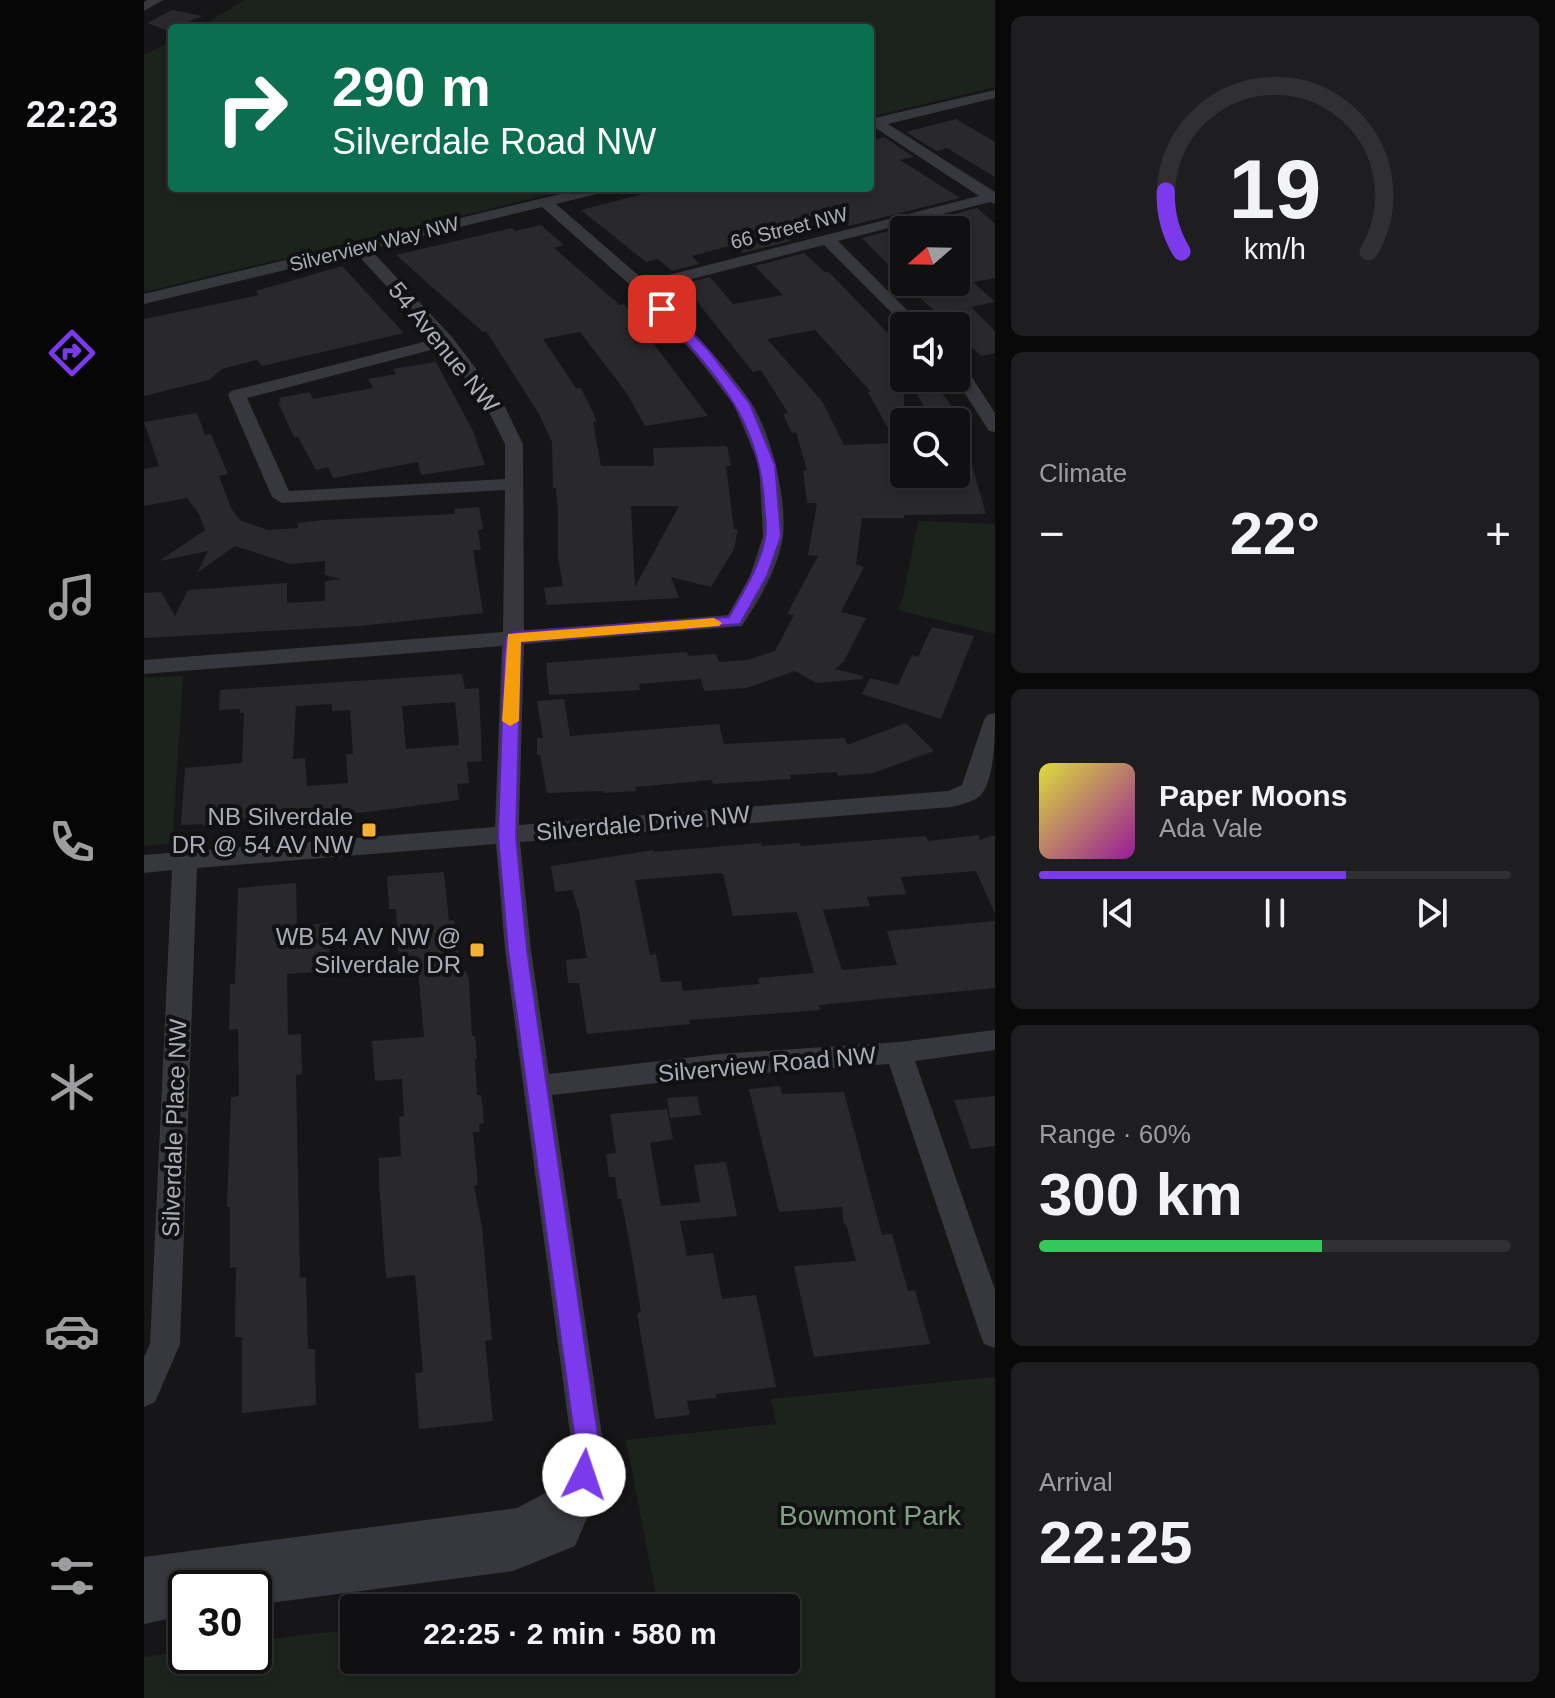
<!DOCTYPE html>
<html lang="en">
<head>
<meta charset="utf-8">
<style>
  body { margin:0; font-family:Helvetica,sans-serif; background:#1e1e20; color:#f1f3f6; height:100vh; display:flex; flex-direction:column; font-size:30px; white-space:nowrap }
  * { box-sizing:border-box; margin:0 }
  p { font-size:26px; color:#9c9d9f }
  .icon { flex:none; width:44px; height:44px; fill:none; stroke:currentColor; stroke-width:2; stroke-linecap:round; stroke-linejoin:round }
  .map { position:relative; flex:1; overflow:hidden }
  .side { display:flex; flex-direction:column; gap:16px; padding:16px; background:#09090a; width:560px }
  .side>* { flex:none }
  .banner { position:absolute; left:24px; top:24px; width:706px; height:168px; border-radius:8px; box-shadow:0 4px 12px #0003,0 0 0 2px #303032; background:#0b6e4f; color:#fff; overflow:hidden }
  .needle { width:52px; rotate:250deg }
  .buttons { position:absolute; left:746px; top:216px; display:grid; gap:16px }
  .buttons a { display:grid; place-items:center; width:80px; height:80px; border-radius:8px; background:#101012; box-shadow:0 4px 12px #0003,0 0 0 2px #303032; font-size:40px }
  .speed { position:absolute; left:24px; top:1570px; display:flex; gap:16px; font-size:40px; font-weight:700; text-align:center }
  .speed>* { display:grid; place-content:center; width:104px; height:104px; border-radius:50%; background:#101012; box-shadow:0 4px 12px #0003,0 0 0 2px #303032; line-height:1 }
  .speed .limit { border:4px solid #111; border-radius:12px; background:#fff; color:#111 }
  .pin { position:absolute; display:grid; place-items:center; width:68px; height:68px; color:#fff; margin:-34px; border-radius:16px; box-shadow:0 4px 12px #0006 }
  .me { position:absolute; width:88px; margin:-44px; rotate:4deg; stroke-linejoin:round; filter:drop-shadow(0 0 6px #0008) }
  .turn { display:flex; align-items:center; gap:28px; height:168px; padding:0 32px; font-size:36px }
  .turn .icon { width:104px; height:104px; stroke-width:2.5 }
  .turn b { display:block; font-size:56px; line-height:68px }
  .big { font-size:60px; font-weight:700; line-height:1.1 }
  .side .card { flex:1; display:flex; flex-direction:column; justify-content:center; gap:12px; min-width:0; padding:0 28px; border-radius:12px; background:#1e1e20 }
  .side .dial { align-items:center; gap:0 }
  .dial svg { height:208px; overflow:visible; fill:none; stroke:#303032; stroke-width:7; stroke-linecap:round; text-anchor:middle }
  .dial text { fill:#f1f3f6; stroke:none }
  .song { display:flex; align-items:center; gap:24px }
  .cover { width:96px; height:96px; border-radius:12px; background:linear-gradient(135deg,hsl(60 70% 55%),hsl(300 70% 35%)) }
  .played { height:8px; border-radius:4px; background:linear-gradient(90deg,#7c3aed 65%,#303032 65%) }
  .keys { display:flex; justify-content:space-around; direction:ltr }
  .heat { display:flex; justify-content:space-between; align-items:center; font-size:44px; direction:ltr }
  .charge { height:12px; border-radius:6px; background:linear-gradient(90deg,#34c759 60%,#303032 0) }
  .trip { position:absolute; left:196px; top:1594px; width:460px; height:80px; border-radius:8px; background:#101012; box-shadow:0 4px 12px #0003,0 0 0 2px #303032; font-weight:700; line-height:80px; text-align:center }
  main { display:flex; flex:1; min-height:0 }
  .tabs { display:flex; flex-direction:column; width:144px; justify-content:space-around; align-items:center; background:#060607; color:#9c9d9f }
  .tabs .icon { width:56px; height:56px }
  .tabs .current { color:#7c3aed }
  .tabs b { font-size:36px; color:#f1f3f6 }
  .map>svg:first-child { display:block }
  .green { fill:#1c231d }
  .building { fill:#29292c; fill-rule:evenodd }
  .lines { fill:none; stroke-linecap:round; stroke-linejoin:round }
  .minor { fill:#37383d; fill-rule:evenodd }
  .route { fill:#7c3aed; stroke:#51269a; stroke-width:2 }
  .slow { fill:#f59e0b }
  .poi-dot { fill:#f2b134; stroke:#111113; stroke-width:3 }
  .labels { text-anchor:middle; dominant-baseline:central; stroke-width:8; stroke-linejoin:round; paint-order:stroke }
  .far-street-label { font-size:20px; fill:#a8adb8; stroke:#111113 }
  .street-label { font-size:24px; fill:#a8adb8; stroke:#111113 }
  .poi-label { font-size:24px; fill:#a8adb8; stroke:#111113; text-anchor:end }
  .near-park-label { font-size:28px; fill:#7fa381; stroke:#111113 }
</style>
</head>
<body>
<main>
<nav class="tabs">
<b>22:23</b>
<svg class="icon current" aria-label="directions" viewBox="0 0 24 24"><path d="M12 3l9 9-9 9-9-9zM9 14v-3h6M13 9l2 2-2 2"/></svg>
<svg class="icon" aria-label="music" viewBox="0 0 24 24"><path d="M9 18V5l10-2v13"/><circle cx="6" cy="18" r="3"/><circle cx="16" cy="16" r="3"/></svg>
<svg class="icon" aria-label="phone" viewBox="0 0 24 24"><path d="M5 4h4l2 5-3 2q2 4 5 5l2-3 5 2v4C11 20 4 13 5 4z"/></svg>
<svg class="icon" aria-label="climate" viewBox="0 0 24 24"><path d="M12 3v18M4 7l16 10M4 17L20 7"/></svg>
<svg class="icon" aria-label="car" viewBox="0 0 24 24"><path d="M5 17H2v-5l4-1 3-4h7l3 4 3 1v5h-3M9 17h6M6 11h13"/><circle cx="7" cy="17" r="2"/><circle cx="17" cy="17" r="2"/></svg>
<svg class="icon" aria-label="filters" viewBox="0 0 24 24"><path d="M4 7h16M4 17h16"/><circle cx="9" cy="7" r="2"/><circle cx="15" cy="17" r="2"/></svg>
</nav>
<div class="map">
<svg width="851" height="1698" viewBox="0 0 851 1698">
  <rect width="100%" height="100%" fill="#161618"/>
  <!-- green -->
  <g class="green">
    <polygon points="101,0 851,0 851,87 726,117 726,28 54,28"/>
    <polygon points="28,41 28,188 432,188 0,292 0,55"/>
    <polygon points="774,521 851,524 851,634 754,610 759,597"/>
    <polygon points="39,676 28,843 0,846 0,678"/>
    <polygon points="851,1377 851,1698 0,1698 0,1657 42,1651 42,1656 110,1656 110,1641 210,1629 210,1660 642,1660 642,1608 403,1608 512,1596 482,1440 632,1424 627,1399"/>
  </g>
  <!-- building -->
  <g class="building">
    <polygon points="28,10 59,16 28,28 27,32 3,23"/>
    <polygon points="812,119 851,142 851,177 803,148 792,151 762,132"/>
    <polygon points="740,137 770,157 756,160 816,198 705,226 697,218 641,234 647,241 598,253 592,246 585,246 548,256 555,264 528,271 514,259 502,262 437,210 522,188 726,188 726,141"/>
    <polygon points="833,208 851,224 851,278 829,282 851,302 827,307 851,331 851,353 837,356 812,332 812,326 806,326 760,282 812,282 812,230 760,230 760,281 718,238"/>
    <path d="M397,225L420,245L410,248L476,305L480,304L564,416L501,426L482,392L436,332L399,339L432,388H437L453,421L449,422L457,466H510L509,448L583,446L587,466H582L590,529H594L590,549L567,587L527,577L535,598L403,605L400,588L419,586L414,558V514L412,488H409L408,442L395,414L342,331L339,332L252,255L368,228L371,231ZM487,506H535L491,587Z"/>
    <path d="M660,253L681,272H685L760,350V474H812V423H816L842,514L760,515V518H718L712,564L720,567L697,612L722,618L700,661L691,669L719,676V679L672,683L651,671L603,688L560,691L557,679L495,684L496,690L405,695L402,663L543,652L544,656L572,654L575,662L603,660L631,651L650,615L643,614L674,556L664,555L673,503H663L659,471L663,470L652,432L648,433L639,414L644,413L617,370L609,372L539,284L566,277L589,304L639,295L611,266ZM671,330L727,392H724L752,443L700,445L678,401L623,339Z"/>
    <polygon points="198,266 260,333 118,366 113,360 78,369 65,380 0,396 0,319 115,295 112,291"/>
    <polygon points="292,362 329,431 341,465 277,475 274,462 189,478 184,467 172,470 154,437 150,437 134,403 137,403 135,398 166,392 169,399 229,388 224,379 252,374 249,369"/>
    <polygon points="787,378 803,400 816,418 788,421 765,380"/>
    <polygon points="53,413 61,435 67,434 84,474 75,476 88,510 97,521 124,530 154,528 154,523 180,520 311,514 310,509 335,507 339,529 334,530 337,550 329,550 339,613 215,626 0,638 0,593 17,592 31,616 44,590 143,583 143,603 181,601 181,581 197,579 181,575 181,561 146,564 91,546 53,573 64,551 15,561 61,530 55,514 43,498 0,506 0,469 15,466 0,422"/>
    <polygon points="788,627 830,636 797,719 718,694 726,678 754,685 768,655 774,657"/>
    <path d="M318,674L321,689L335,688L338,761L323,762L325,783L313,784L315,800L223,812L59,826V824L37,825L41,768L98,763L100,713H96V709L75,710L76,690ZM311,702L315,745L262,749L258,706ZM188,704V711L206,710L209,754H202L204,783L163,786L161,758L149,759L152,706Z"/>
    <polygon points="420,699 426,736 575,724 580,744 701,738 703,745 762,723 790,751 729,773 694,776 693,772 646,775 647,779 569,784 568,780 491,787 492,791 460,793 459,791 403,793 396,755 393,755 393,738 399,738 393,701"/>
    <path d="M835,835L836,840L851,835V914L832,871L757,877L762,894L723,897L726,906L679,910L698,970L753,965L743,931L851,921V988L675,1005L676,1010L545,1020L546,1024L443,1034L435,983H424L422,960L443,958L435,912L428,890L411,892L407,866L510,850V852L617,843L618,846L656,843L657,846L782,836L784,841ZM576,873L579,874L589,916L653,912L670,973L614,978L615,984L539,991L537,981L517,982L512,954L506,955L491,880Z"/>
    <polygon points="300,872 305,921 310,920 317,971 322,971 325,981 328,1036 331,1036 333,1059 331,1059 333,1095 337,1095 339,1109 340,1123 335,1124 336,1132 329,1132 334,1185 330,1186 338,1227 348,1340 341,1341 349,1421 275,1429 271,1373 279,1372 271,1275 242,1278 235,1183 235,1158 257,1156 255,1117 260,1116 258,1079 231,1081 228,1041 280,1037 273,960 255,962 252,909 245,909 243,876"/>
    <polygon points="152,883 153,926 185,923 186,971 143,974 144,1035 157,1034 158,1074 152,1075 156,1278 162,1277 164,1349 171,1349 172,1405 98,1413 98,1337 91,1337 92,1267 86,1268 86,1207 83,1207 87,1097 95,1096 94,1029 85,1030 86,984 91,984 94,888"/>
    <polygon points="636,1086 638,1094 700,1092 738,1235 748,1234 764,1291 771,1290 786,1344 670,1357 650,1266 712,1261 702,1224 700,1225 698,1207 635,1212 605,1089"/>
    <polygon points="553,1096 557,1115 526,1118 523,1098"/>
    <polygon points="851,1096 851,1146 827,1149 810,1100"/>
    <polygon points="523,1109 529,1139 506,1143 517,1206 556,1202 550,1165 582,1162 593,1216 536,1221 543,1256 569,1253 578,1299 612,1295 632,1387 572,1394 572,1398 543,1401 546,1415 511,1419 493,1313 497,1312 486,1245 477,1199 474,1199 471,1177 465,1177 462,1154 472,1153 466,1114"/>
  </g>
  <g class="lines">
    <!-- minor -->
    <g class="minor">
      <polygon points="4,0 19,0 0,11 0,2"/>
      <path d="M851,90V98L744,124L851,192V204L846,202L694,241L779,326H761L680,245L509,289C542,325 578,360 606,401C627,431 643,499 639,536C635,567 615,600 598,626L380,644L375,825L804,791L818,785L840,720L843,715L851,713C851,734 851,778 837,795C831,801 816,805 807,807L376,842L387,950L405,1074L575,1054L755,1042L851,1030V1050L771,1061L851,1290V1348L840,1344L836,1334L745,1064L575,1076L408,1095L461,1456L449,1504L431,1546L369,1571L110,1605V1588H93L97,1578L50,1584L55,1588H42V1615L0,1624V1557L373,1508L422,1482L429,1456L361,950L352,844L53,868L36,1344L11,1402L0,1407V1357L6,1344L28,870L0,873V855L351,827L358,646L0,674V660L359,632L361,490L138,503L128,497L84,395L87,391L291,339L212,253L0,304V294L441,188H467L465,191L412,204L501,281L835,196L730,127L726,128V119ZM398,207L492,290L553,357L590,405L615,465L619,536L606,576L584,615L380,631L379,444L361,407L308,337L226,249ZM298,347L343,408L361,444V479L145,491L103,398Z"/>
      <polygon points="812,361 818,362 851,413 851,432 845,431 811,378"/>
    </g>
  </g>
  <!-- route -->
  <path class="route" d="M514,306H523L564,350L606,404L631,465L637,536L623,576L596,624L377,642L372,836L383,950L457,1456L449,1483L440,1486L431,1483L427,1475L433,1456L364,950L354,836L360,658L362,637L370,632L585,617C599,592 616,566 621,538C624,527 620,512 620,501C614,415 569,372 514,311Z"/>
  <!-- slow -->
  <polygon class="slow" points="570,618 578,623 575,626 377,642 375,721 366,726 358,721 364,634"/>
  <!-- markers -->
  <g class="poi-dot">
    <rect x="217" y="822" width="16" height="16" rx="4"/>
    <rect x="325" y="942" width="16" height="16" rx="4"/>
  </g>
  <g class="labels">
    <!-- far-street labels -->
    <g class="far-street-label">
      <text transform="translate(645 228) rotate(-14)">66 Street NW</text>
      <text transform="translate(230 244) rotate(-14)">Silverview Way NW</text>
    </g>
    <!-- street labels -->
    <g class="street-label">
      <text transform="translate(300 347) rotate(51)">54 Avenue NW</text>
      <text transform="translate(499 823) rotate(-5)">Silverdale Drive NW</text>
      <text transform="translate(623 1064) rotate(-5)">Silverview Road NW</text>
      <text transform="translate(30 1128) rotate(-88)">Silverdale Place NW</text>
    </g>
    <!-- poi labels -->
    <g class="poi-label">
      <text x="209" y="816">NB Silverdale<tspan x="209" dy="28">DR @ 54 AV NW</tspan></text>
      <text x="317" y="936">WB 54 AV NW @<tspan x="317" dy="28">Silverdale DR</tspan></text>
    </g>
    <!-- near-park labels -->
    <g class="near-park-label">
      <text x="726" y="1515">Bowmont Park</text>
    </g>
  </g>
</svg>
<div class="buttons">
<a><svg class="needle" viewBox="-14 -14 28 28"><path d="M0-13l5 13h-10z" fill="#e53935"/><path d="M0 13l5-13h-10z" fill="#9c9d9f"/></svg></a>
<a><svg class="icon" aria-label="sound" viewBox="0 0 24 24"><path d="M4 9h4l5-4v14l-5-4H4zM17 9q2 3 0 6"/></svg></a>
<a><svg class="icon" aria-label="search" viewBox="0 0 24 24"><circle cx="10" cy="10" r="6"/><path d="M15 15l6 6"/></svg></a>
</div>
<div class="speed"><div class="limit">30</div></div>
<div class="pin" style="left:518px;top:309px;background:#d93025"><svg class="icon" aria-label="arrive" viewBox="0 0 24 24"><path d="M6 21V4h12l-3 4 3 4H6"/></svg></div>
<svg class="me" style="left:440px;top:1475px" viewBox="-20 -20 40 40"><circle r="19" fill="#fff"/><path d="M0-13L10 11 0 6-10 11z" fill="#7c3aed"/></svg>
<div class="trip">22:25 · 2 min · 580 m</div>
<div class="banner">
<div class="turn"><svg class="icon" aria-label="right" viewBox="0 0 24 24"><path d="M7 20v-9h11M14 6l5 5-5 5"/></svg><div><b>290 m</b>Silverdale Road NW</div></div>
</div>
</div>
<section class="side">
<div class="card dial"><svg viewBox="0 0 100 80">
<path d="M14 69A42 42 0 1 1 86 69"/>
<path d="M14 69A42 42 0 0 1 8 46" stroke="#7c3aed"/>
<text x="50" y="56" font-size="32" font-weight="700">19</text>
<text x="50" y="72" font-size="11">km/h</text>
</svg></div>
<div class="card"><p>Climate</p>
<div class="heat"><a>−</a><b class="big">22°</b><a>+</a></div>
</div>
<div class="card">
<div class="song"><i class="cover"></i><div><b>Paper Moons</b><p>Ada Vale</p></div></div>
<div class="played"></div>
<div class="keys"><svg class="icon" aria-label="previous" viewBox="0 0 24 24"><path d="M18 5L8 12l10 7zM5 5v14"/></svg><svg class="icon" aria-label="pause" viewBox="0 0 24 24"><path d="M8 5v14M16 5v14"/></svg><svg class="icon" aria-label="next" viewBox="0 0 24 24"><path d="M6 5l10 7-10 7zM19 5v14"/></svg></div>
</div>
<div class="card"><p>Range · 60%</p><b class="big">300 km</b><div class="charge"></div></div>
<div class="card"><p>Arrival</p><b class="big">22:25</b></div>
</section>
</main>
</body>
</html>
